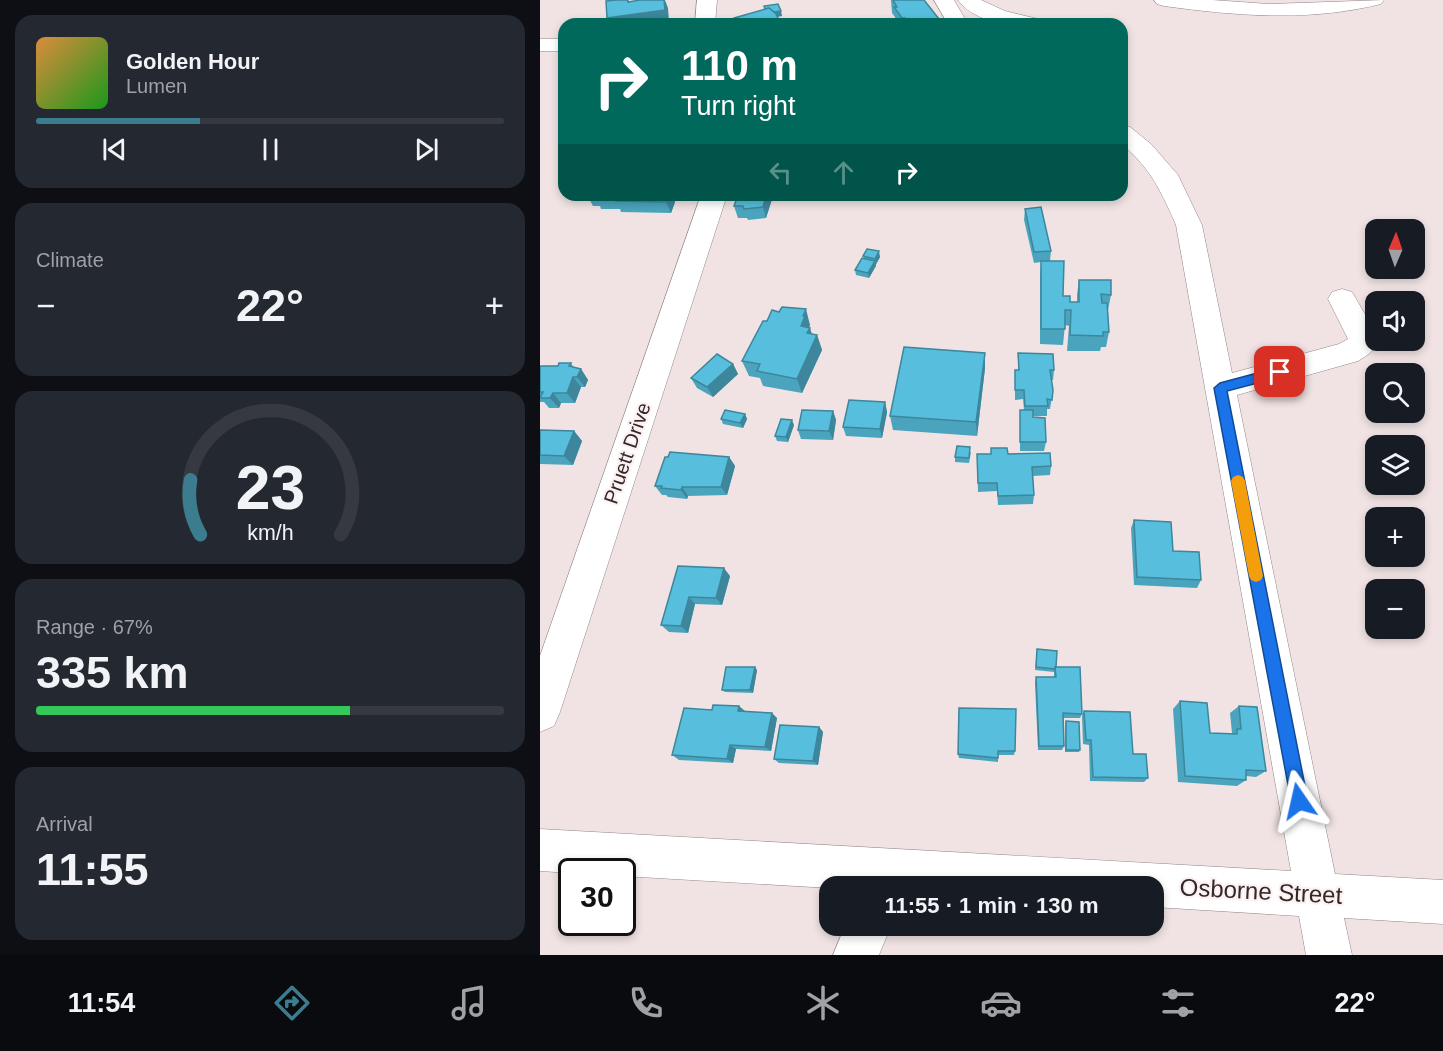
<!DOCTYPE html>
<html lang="en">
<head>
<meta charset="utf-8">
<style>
  body { margin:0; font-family:Helvetica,sans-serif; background:#242831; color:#f1f3f6; height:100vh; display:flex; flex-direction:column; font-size:22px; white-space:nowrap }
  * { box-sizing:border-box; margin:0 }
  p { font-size:20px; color:#9ea1a6 }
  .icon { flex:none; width:33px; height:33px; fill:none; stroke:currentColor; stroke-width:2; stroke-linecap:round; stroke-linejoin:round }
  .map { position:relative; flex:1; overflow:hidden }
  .panel { display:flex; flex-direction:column; gap:15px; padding:15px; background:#0d0f14; width:540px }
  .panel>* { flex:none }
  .guide { position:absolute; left:18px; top:18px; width:570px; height:183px; border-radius:18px; box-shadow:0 3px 9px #0003; background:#00695c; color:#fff; overflow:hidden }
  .needle { width:39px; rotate:2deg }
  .tools { position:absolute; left:825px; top:219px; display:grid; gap:12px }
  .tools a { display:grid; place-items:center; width:60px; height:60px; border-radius:12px; background:#171b24; box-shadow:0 3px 9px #0003; font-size:30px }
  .speed { position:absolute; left:18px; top:858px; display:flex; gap:12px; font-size:30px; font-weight:700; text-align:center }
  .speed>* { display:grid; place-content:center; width:78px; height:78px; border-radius:50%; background:#171b24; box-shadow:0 3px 9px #0003; line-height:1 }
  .speed .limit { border:3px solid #111; border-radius:9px; background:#fff; color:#111 }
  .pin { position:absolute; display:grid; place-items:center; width:51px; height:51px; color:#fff; margin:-26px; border-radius:12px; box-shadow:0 3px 9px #0006 }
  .me { position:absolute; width:66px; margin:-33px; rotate:349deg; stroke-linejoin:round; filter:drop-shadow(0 0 4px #0008) }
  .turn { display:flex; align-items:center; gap:21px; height:126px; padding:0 24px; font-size:27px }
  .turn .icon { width:78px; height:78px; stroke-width:2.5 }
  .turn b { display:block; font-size:42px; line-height:51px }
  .lanes { display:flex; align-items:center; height:57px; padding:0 24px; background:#0003; justify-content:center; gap:30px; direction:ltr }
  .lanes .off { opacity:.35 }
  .big { font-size:45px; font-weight:700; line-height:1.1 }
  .panel .card { flex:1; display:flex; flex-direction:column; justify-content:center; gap:9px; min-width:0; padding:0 21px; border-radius:18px; background:#242831 }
  .panel .dial { align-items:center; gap:0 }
  .dial svg { height:156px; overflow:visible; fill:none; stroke:#363941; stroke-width:7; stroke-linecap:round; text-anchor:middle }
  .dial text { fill:#f1f3f6; stroke:none }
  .song { display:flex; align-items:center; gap:18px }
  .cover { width:72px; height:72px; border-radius:9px; background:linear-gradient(135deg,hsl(30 70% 55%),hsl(120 70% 35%)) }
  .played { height:6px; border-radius:3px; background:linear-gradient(90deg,#3b7c8f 35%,#363941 35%) }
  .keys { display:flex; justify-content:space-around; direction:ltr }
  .heat { display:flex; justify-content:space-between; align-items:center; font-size:33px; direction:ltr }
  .charge { height:9px; border-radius:4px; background:linear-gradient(90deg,#34c759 67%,#363941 0) }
  .trip { position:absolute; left:279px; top:876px; width:345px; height:60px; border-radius:18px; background:#171b24; box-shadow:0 3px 9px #0003; font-weight:700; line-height:60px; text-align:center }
  .tabs { display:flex; height:96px; justify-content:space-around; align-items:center; background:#090b0e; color:#9ea1a6 }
  .tabs .icon { width:42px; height:42px }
  .tabs .current { color:#3b7c8f }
  .tabs b { font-size:27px; color:#f1f3f6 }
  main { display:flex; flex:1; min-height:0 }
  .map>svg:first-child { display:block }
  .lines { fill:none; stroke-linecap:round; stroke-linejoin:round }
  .minor-casing { stroke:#938687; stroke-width:1 }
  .minor { fill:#fff; fill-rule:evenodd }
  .wall { fill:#4ba4be }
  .shaded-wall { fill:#3d869b }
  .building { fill:#57bfdd; stroke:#3d869b; stroke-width:1.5 }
  .route { fill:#1a73e8; stroke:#114b97; stroke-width:1.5 }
  .slow { fill:#f59e0b }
  .labels { text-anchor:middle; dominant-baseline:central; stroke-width:4.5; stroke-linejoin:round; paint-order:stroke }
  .street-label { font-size:20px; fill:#2f2a2a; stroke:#fef0f1 }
  .near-street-label { font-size:24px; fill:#2f2a2a; stroke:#fef0f1 }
</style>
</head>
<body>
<main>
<section class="panel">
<div class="card">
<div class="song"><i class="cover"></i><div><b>Golden Hour</b><p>Lumen</p></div></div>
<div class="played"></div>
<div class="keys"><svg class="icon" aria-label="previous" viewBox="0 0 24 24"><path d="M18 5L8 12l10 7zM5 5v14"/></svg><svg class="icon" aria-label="pause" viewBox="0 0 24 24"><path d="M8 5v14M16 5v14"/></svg><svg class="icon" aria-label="next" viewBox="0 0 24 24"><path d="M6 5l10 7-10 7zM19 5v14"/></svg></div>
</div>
<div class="card"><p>Climate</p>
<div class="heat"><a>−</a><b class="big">22°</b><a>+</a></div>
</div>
<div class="card dial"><svg viewBox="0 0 100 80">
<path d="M14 69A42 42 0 1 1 86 69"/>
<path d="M14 69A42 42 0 0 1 9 41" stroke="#3b7c8f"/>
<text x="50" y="56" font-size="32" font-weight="700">23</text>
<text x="50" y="72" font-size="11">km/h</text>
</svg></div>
<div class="card"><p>Range · 67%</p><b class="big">335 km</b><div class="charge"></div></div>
<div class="card"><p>Arrival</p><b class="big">11:55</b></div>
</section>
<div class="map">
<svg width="903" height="955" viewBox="0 0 903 955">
  <rect width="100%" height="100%" fill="#f1e3e3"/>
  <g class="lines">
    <!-- minor casing -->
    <g class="minor-casing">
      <g id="minor">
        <polygon points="157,0 177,0 175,24 155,24"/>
        <polygon points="394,0 414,0 428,24 408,24"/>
        <path d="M418,0H441L465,11L498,19L501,23C477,29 434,23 418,0Z"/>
        <path d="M614,0H672L729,4L844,0L841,4C769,22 697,16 624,6L617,4Z"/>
        <rect x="0" y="39" width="24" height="12"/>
        <path d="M582,125L590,127L611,144L638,175L662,225L692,373L799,344L808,339L788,299L792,292L802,289L812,292L836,333C836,350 834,351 818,361L697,395L795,874L903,880V924L804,918L812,955H766L759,916L614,907V886H290V888L82,876V872H32V873L0,871V829L751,871L636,225C621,191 611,169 582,144Z"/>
        <polygon points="161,195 187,195 20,712 14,726 0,732 0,656"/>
        <polygon points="305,926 351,926 339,955 293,955"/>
      </g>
    </g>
    <!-- minor -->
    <use href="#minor" class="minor"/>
  </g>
  <!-- wall -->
  <g class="wall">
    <polygon points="351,0 384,0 403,24 356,24 355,17 352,13"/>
    <polygon points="47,195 132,195 135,202 131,213 81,212 80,209 61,209 60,206 53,206"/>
    <polygon points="467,195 477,195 477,197 468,198"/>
    <polygon points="233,196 226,218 208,220 207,218 198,218 194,206"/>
    <polygon points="485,209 511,251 510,261 523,296 530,302 537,302 537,295 539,280 571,295 568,310 569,332 566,347 561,347 560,351 527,351 529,326 525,325 523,345 500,344 500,277 501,262 494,263 484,220"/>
    <polygon points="323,256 340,257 329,278 316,275 315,270 324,258"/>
    <polygon points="239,312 270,325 269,327 272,334 277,335 282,350 262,393 223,386 220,378 209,376 202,361 227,321"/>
    <polygon points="478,353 514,370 513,380 511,380 513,390 510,409 507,409 507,416 493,416 506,442 504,451 480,451 480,410 484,410 483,399 475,400 475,370 478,370"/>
    <polygon points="31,363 34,368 41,369 48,380 45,387 41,387 35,403 21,403 19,408 9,408 4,402 0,402 0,366 18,366"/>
    <polygon points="193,364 198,374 173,397 157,388 151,378"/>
    <polygon points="445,368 437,436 353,430 350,416"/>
    <polygon points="345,402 347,412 342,438 306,436 303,427"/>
    <polygon points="293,411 296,420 293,440 261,439 258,430"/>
    <polygon points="205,414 207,419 203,428 183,424 181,419"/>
    <polygon points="254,425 248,442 237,441 235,436"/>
    <polygon points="0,430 34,431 42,441 33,465 0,464"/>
    <polygon points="431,452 429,463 415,462 415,457"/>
    <polygon points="437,454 511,466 510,475 493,476 494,495 493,504 458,505 457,491 438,492"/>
    <polygon points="189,457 195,466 187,495 148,496 147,499 128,497 126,495 122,495 115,486"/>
    <polygon points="594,520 633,551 661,580 657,588 594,585 591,528"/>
    <polygon points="138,566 190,576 182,605 155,604 148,633 129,632 121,625"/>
    <polygon points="497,649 516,667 542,714 540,718 523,718 524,746 522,750 498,750 495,683 496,677 514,677 514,672 495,670"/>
    <polygon points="217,670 213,693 185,692 182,690"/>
    <polygon points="640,701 670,733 691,734 692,733 690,713 699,706 726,771 716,777 706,776 706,780 697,786 638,782 633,709"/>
    <polygon points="419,708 475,751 474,755 458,755 458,762 419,758 418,754"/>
    <polygon points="544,711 593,754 608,778 604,782 550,781 549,745 543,744 542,716"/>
    <polygon points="205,712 237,718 231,751 196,749 193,763 139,760 132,755"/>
    <polygon points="526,721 540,750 539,752 525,752 525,724"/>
    <polygon points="279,727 283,732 278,765 239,763 234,759"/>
  </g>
  <!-- shaded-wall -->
  <g class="shaded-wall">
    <polygon points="125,0 128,8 129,22 113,24 69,24 67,18"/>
    <polygon points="241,11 242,16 228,19 227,13"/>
    <polygon points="362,18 365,18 365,24 363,24"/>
    <polygon points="125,195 132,195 135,202 131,213 126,202"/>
    <polygon points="226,195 239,195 233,196 226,218 223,207"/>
    <polygon points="339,251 340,257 336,264 335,259"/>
    <polygon points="335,261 336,266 329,278 328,273"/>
    <polygon points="266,309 270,325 269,328 270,328 274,342 277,335 282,350 262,393 257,379 261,326 263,316"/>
    <polygon points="445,353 445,368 437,436 436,422"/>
    <polygon points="193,364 198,374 173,397 167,387"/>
    <polygon points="41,369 48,380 45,387 37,377"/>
    <polygon points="33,377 41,387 35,403 27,393"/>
    <polygon points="13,393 21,403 19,408 10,398"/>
    <polygon points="345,402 347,412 342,438 340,429"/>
    <polygon points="293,411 296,420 293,440 289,431"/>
    <polygon points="205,414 207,419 203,428 200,423"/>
    <polygon points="252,420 254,425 248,442 246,437"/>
    <polygon points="34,431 42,441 33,465 24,456"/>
    <polygon points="189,457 195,466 187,495 181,487"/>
    <polygon points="142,487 148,496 147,499 141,490"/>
    <polygon points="184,568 190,576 182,605 176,598"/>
    <polygon points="149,597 155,604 148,633 141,626"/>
    <polygon points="215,667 217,670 213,693 210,690"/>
    <polygon points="199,706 205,711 198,711"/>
    <polygon points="232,713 237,718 231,751 225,747"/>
    <polygon points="279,727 283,732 278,765 273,761"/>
    <polygon points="190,745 196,749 193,763 187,759"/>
  </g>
  <!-- building -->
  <g class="building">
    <polygon points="77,0 88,0 88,2 100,0 124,0 125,10 67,18 66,1"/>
    <polygon points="353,0 384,0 403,24 369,24 365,18 362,18 354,7 357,7"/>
    <polygon points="238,4 241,11 234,12 229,8 225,9 224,6"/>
    <polygon points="229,8 236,14 241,24 206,24 205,23 197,24 194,18"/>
    <polygon points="56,195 128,195 126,202 76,201 77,198 55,197"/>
    <polygon points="198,195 226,195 223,207 204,209 203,206 194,206"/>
    <polygon points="501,207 511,251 494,252 485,209"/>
    <polygon points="327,249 339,251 335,259 323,256"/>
    <polygon points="322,258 335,261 328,273 315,270"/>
    <polygon points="501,261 524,261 523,296 530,296 530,302 539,302 539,280 571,280 571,295 561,294 562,303 567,303 569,332 563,332 563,336 530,335 531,310 525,310 525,329 501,329"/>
    <polygon points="242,307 266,309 263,316 265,316 261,326 270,328 267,333 277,335 257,379 217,371 220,364 202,361 223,321 227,321 232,310 239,312"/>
    <polygon points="364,347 445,353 436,422 350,416"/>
    <polygon points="478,353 513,354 514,370 510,370 513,390 512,400 507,399 508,406 485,406 484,390 475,390 475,370 479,370"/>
    <polygon points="177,354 193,364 167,387 151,378"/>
    <polygon points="19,363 31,363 29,366 41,369 37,377 33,377 27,393 13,393 10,398 0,398 3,392 0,392 0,366 18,366"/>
    <polygon points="309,400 345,402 340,429 303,427"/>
    <polygon points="185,410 205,414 200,423 181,419"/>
    <polygon points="262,410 293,411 289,431 258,430"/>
    <polygon points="480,410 493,410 493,417 505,418 506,442 480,442"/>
    <polygon points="241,419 252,420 246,437 235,436"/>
    <polygon points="0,430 34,431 24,456 0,455"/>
    <polygon points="417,446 430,447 429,458 415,457"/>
    <polygon points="451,448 467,448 468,454 510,453 511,466 492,467 494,495 458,496 457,483 438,483 437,454 451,454"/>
    <polygon points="130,452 189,457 181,487 142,487 141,490 121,488 122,486 115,486 125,457 128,457"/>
    <polygon points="594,520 631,522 633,551 659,552 661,580 597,577"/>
    <polygon points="138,566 184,568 176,598 149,597 141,626 121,625"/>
    <polygon points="497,649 517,651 516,667 515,667 515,669 496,667"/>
    <polygon points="186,667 215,667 210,690 182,690"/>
    <polygon points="515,667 540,667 542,714 523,713 524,746 499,746 496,677 516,677"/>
    <polygon points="640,701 667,703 670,733 697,734 697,729 701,729 699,706 717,707 726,771 706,770 706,780 645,776"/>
    <polygon points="173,705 199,706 198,711 232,713 225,747 190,745 187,759 132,755 144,708 172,710"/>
    <polygon points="419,708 476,709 475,751 458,751 458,758 418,754"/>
    <polygon points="544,711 590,712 593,754 606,754 608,778 553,777 551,740 546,740"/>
    <polygon points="526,721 539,722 540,750 526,750"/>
    <polygon points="240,725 279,727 273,761 234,759"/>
  </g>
  <!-- route -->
  <polygon class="route" points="740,367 746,372 744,376 687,391 768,801 765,807 759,810 753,807 751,801 674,388 680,383"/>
  <!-- slow -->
  <polygon class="slow" points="698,475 703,477 705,481 723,576 721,580 716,582 711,580 709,576 691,481 693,477"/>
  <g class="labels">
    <!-- street labels -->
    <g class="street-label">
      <text transform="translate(87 453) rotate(-71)">Pruett Drive</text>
    </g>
    <!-- near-street labels -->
    <g class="near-street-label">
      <text transform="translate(721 891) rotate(3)">Osborne Street</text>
    </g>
  </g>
</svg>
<div class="tools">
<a><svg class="needle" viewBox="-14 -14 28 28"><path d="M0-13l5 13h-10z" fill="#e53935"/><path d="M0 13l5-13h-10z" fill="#9ea1a6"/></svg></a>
<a><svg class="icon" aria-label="sound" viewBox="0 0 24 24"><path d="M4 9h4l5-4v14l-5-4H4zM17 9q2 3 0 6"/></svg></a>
<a><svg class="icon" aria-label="search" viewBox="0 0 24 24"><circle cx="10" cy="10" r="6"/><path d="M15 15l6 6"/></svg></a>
<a><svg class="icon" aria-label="layers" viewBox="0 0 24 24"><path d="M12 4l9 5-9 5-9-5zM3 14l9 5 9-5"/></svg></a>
<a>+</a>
<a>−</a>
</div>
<div class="speed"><div class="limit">30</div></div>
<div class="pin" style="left:740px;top:372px;background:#d93025"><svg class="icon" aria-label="arrive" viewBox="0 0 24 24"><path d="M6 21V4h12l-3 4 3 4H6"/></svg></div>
<svg class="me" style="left:759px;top:801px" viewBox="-20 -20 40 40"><path d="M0-17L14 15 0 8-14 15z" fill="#1a73e8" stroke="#fff" stroke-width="4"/></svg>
<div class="trip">11:55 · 1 min · 130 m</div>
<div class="guide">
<div class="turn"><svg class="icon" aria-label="right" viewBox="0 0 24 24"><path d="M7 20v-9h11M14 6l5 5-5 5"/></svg><div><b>110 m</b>Turn right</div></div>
<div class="lanes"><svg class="icon off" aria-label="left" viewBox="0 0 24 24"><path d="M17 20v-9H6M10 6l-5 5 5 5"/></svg><svg class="icon off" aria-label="ahead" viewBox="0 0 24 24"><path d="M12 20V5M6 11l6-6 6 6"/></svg><svg class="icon" aria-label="right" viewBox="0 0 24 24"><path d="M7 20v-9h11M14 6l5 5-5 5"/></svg></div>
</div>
</div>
</main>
<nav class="tabs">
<b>11:54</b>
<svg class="icon current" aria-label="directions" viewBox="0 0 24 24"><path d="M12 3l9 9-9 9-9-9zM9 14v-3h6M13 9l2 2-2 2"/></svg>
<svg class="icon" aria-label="music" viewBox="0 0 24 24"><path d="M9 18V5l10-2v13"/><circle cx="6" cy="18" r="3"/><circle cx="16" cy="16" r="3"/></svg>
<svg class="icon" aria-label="phone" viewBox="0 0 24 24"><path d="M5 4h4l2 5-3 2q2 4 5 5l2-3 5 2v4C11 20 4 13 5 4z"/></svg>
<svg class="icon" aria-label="climate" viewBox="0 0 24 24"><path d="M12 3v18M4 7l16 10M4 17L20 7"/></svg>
<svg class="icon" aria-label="car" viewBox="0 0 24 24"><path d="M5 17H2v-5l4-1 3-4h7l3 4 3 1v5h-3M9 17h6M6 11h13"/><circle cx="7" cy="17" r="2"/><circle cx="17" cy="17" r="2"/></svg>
<svg class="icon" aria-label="filters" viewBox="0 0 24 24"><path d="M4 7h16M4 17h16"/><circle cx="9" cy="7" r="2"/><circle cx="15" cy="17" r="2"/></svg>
<b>22°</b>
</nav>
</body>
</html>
